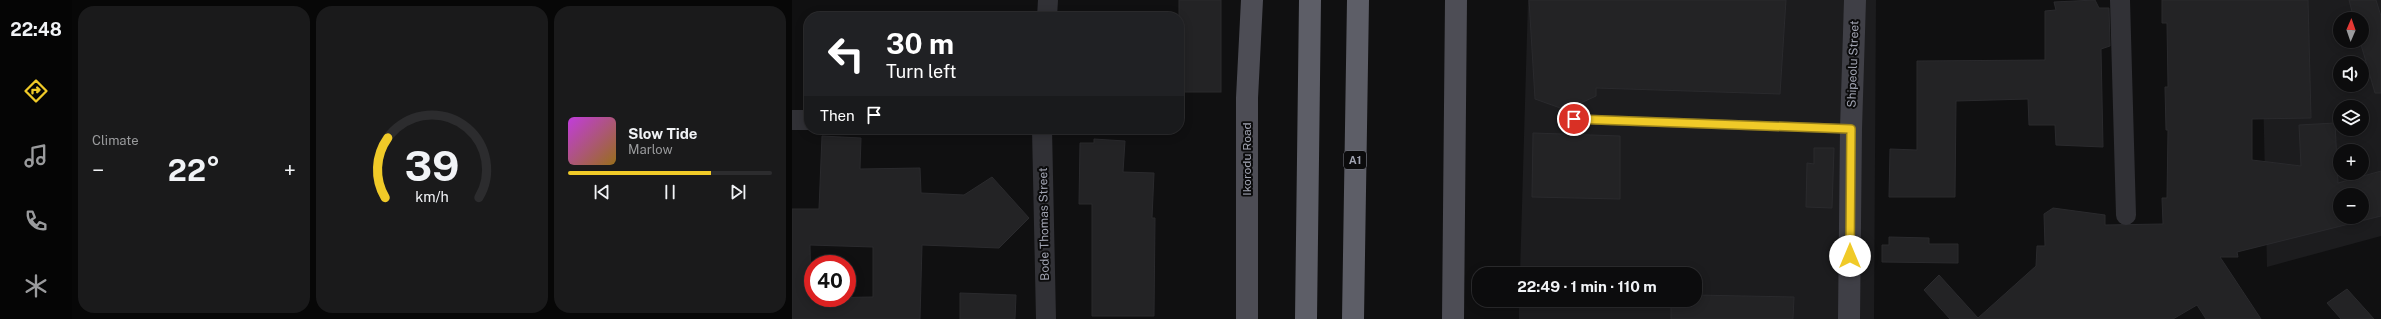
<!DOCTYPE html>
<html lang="en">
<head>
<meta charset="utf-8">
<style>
  body { margin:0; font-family:"Public Sans",sans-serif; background:#1a1a1b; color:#f1f3f6; height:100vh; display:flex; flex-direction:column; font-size:15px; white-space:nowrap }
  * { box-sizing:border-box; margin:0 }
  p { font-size:13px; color:#9a9b9d }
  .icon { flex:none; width:22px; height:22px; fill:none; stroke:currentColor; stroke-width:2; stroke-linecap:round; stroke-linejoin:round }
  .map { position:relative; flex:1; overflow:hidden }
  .drawer { display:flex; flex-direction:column; gap:6px; padding:6px; background:#070707; width:720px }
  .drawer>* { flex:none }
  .banner { position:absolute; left:12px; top:12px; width:380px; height:122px; border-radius:16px; box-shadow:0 2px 10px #0003,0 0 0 1px #2c2c2e; background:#202124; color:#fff; overflow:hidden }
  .needle { width:26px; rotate:2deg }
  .controls { position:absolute; left:1541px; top:12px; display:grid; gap:8px }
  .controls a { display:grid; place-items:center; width:36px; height:36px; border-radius:50%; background:#0c0c0d; box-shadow:0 2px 10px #0003,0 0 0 1px #2c2c2e; font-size:20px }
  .speed { position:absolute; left:12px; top:255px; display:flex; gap:8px; font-size:20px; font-weight:700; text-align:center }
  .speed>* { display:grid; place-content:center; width:52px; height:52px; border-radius:50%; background:#0c0c0d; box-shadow:0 2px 10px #0003,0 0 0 1px #2c2c2e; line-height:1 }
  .speed .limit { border:6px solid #d22; background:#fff; color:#111 }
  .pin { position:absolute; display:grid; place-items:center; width:34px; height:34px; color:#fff; margin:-17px; border:2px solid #fff; border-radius:50%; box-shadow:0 1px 4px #0007 }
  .me { position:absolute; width:44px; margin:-22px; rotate:0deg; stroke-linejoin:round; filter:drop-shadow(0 0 3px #0008) }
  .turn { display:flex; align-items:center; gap:14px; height:84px; padding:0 16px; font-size:18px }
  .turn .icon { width:52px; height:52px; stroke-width:2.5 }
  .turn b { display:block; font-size:28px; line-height:34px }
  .then { display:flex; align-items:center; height:38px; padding:0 16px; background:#0003; gap:8px; font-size:15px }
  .big { font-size:30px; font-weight:700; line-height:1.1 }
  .drawer .widget { flex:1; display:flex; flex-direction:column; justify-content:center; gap:6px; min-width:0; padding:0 14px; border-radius:16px; background:#1a1a1b }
  .drawer .dial { align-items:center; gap:0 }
  .dial svg { height:104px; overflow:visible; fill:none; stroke:#2c2c2e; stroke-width:7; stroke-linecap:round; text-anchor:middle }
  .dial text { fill:#f1f3f6; stroke:none }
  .song { display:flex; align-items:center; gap:12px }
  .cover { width:48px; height:48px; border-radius:6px; background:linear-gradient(135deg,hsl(290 70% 55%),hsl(40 70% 35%)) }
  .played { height:4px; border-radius:2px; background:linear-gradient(90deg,#f0ca28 70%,#2c2c2e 70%) }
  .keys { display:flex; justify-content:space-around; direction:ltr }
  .heat { display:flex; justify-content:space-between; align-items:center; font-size:22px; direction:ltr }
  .drawer .tiles { flex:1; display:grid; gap:6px; grid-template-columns:repeat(3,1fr) }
  .trip { position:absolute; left:680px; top:267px; width:230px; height:40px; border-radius:16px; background:#0c0c0d; box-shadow:0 2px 10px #0003,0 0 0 1px #2c2c2e; font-weight:700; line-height:40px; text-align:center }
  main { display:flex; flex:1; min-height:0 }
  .tab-bar { display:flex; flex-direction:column; width:72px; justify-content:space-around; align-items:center; background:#050505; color:#9a9b9d }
  .tab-bar .icon { width:28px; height:28px }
  .tab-bar .on { color:#f0ca28 }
  .tab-bar b { font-size:18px; color:#f1f3f6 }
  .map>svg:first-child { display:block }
  .built { fill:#1c1c1e; fill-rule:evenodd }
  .building { fill:#232325; stroke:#2a2a2d; fill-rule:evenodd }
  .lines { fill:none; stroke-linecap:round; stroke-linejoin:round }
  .lane { stroke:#313136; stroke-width:10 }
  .street { stroke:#313136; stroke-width:20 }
  .secondary { stroke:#3f3f46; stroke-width:22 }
  .primary { stroke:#4d4d55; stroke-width:22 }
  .highway { stroke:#5d5e67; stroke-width:22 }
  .route-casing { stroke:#9c831a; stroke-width:10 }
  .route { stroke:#f0ca28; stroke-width:7 }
  .labels { text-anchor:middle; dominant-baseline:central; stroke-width:4; stroke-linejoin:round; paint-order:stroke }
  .shield { fill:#0b0b0c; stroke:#747680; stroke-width:1 }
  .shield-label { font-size:11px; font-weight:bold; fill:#a1a4b2 }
  .street-label { font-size:12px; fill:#a1a4b2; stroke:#0b0b0c }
</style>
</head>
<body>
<main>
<nav class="tab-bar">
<b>22:48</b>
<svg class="icon on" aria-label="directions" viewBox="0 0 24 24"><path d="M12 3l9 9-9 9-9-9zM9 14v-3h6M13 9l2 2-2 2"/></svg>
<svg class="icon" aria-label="music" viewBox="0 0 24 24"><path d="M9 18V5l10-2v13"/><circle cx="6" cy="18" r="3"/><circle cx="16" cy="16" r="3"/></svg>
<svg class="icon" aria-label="phone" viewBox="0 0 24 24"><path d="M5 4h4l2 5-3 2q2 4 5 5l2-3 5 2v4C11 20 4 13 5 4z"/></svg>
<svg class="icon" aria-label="climate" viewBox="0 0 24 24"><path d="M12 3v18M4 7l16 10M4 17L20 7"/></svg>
</nav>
<section class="drawer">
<div class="tiles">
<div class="widget"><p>Climate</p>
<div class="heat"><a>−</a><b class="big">22°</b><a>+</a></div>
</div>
<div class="widget dial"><svg viewBox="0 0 100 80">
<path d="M14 69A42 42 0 1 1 86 69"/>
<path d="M14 69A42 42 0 0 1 16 23" stroke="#f0ca28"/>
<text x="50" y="56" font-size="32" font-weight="700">39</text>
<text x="50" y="72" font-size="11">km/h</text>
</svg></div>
<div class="widget">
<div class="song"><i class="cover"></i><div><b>Slow Tide</b><p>Marlow</p></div></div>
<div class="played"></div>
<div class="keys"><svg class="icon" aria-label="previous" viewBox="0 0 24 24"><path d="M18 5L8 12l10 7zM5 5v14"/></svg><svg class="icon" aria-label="pause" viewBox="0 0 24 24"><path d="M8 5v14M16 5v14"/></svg><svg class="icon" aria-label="next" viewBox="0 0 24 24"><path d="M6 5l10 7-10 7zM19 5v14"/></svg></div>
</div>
</div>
</section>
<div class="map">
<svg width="1589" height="319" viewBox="0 0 1589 319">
  <rect width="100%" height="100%" fill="#101011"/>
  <!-- built -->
  <g class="built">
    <polygon points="736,0 1084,0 1082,319 727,319 727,300 903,300 903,274 728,274"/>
    <path d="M1469,0H1589V236L1475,267ZM1548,19H1570V41H1548ZM1548,63H1570V85H1548ZM1548,107H1570V129H1548ZM1548,151H1570V173H1548ZM1548,195H1570V217H1548Z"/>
  </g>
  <!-- building -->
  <g class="building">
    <rect x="387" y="0" width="42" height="92"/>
    <polygon points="737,0 994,0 988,94 804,88 804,96 774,110 743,99"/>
    <polygon points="1303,0 1307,8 1317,8 1318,46 1309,49 1311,147 1264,145 1263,125 1237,125 1236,99 1164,101 1163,197 1097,197 1098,149 1125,150 1125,61 1253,60 1253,11 1264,10 1262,2"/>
    <path d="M1370,0H1516L1519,118L1460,119V160L1509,166L1507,125L1543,123L1546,183L1589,171V216L1445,252L1446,257H1428L1469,319H1414L1405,305L1381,319H1158L1132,290L1147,275L1186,318L1244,266L1245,246H1253L1252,214L1261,208L1313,215V225L1371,224L1370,198H1375L1376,130H1374L1373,87H1376L1375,23H1370ZM1548,195H1570V217H1548Z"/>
    <polygon points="1557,0 1584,0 1589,16 1589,93 1583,93 1568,41 1570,19 1562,19"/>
    <polygon points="741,133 828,136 828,199 740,197"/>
    <path d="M30,136L69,138L68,169L128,168L129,193L172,195L200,177L237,218L207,248L130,245L128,319H0V209H27ZM18,245L81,247V297L21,298L19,296Z"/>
    <polygon points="302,139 333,141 331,172 362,173 360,218 363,218 362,316 300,316 300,204 287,204 288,143 302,143"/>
    <polygon points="1022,148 1042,148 1040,208 1014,207 1015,163 1022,164"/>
    <polygon points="1097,237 1137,238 1137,244 1166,244 1166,263 1090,262 1090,245 1097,245"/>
    <polygon points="1555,289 1582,319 1549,319 1535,303"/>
    <polygon points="168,293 224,295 223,319 168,319"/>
    <polygon points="903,295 1002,297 1001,319 879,319 879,300 903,300"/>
  </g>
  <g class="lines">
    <!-- lane -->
    <polyline class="lane" points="782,119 1059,129"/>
    <!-- street -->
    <g class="street">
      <polyline points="1328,0 1334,215"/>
      <polyline points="255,17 256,0"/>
      <polyline points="0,120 17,120"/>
      <polyline points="250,129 254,319"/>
    </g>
    <!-- secondary -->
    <polyline class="secondary" points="1057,319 1059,129 1063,0"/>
    <!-- primary -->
    <g class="primary">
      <polyline points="455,319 455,98 460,0"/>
      <polyline points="661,319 664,0"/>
    </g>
    <!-- highway -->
    <g class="highway">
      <polyline points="514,319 518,0"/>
      <polyline points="561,319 566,0"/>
    </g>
  </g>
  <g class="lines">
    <!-- route casing -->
    <g class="route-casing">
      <polyline id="route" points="782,119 1059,129 1058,256"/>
    </g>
    <!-- route -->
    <use href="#route" class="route"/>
  </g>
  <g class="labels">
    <!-- shield labels -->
    <rect class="shield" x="552" y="151" width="22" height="18" rx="3"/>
    <g class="shield-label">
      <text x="563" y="160">A1</text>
    </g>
    <!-- street labels -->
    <g class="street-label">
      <text transform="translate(1061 64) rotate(-88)">Shipeolu Street</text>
      <text transform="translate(455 159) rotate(-90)">Ikorodu Road</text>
      <text transform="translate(252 224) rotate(-91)">Bode Thomas Street</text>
    </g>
  </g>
</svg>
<div class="controls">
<a><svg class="needle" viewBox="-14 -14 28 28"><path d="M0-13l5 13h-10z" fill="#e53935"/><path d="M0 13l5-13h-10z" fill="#9a9b9d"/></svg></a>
<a><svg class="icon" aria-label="sound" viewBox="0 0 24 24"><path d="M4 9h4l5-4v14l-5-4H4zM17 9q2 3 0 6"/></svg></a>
<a><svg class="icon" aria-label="layers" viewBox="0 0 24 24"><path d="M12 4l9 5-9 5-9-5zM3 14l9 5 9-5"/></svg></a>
<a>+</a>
<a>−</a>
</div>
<div class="speed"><div class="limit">40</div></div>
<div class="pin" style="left:782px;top:119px;background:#d93025"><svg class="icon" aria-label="arrive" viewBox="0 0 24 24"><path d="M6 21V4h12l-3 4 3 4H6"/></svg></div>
<svg class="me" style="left:1058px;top:256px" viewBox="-20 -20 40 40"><circle r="19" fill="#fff"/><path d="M0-13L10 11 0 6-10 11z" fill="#f0ca28"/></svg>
<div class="trip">22:49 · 1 min · 110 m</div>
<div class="banner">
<div class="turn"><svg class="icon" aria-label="left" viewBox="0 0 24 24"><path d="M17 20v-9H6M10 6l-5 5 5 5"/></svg><div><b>30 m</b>Turn left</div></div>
<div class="then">Then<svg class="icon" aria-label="arrive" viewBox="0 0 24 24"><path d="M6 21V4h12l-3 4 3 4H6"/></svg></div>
</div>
</div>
</main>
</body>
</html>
